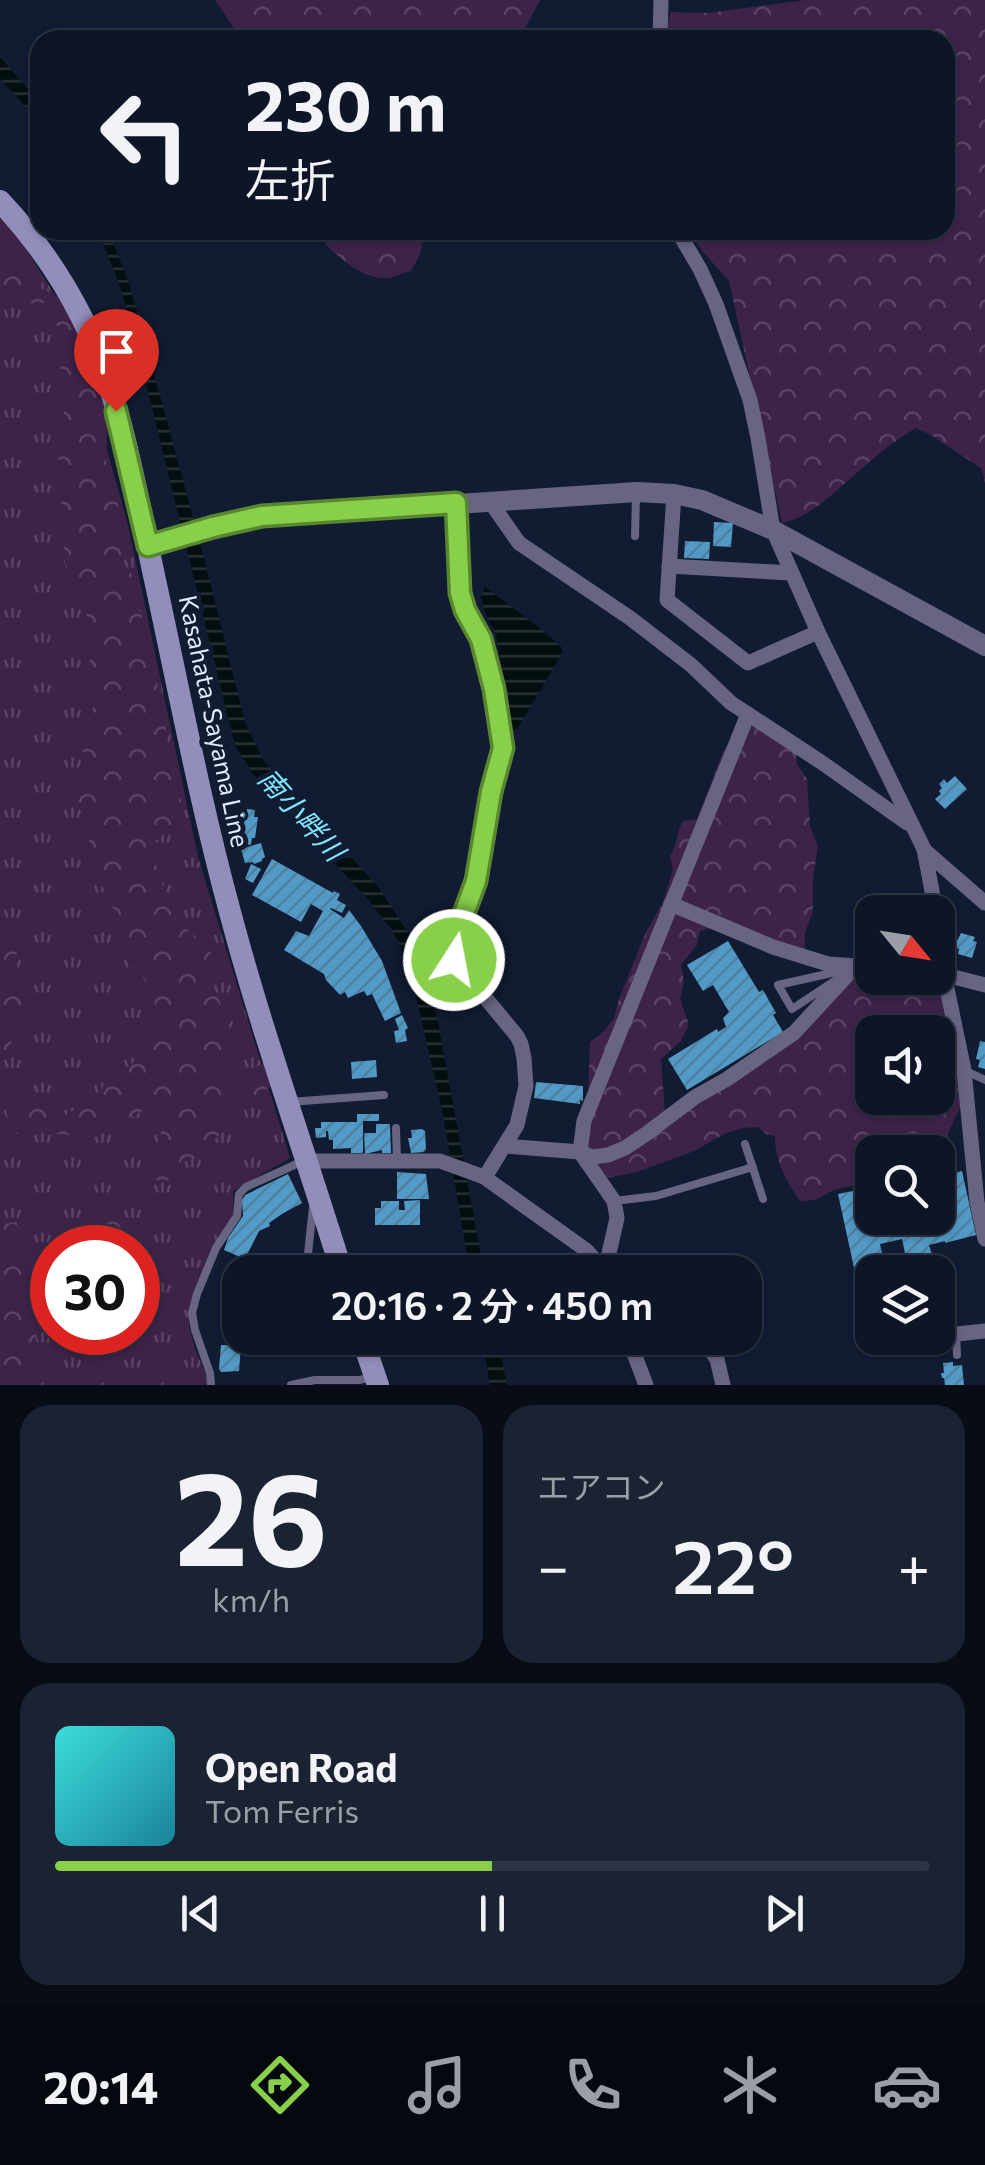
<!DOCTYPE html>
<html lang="ja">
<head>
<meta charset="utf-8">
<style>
  body { margin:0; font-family:Commissioner,"Noto Sans JP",sans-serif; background:#1b2232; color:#f1f3f6; height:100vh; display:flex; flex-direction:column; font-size:38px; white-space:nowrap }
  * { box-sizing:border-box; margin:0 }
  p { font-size:32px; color:#9a9fa7 }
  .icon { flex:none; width:55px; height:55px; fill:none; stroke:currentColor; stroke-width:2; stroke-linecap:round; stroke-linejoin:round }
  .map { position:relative; height:1385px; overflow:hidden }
  .side { display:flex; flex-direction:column; gap:20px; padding:20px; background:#070c15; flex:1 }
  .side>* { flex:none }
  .banner { position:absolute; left:30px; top:30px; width:925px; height:210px; border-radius:30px; box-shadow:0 2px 8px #0004,0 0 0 2px #2d3443; background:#0d1526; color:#f1f3f6; overflow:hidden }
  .needle { width:65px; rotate:120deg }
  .buttons { position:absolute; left:855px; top:895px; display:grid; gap:20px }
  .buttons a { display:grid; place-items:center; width:100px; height:100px; border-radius:20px; background:#0d1526; box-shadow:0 2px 8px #0004,0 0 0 2px #2d3443; font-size:50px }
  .speed { position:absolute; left:30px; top:1225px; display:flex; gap:20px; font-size:50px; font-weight:700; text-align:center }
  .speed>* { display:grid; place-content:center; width:130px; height:130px; border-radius:50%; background:#0d1526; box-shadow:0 2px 8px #0004,0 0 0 2px #2d3443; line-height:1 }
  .speed .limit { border:15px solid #d22; background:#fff; color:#111 }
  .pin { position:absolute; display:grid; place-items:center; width:85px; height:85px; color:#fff; margin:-102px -42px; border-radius:50% 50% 50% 0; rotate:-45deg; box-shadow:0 0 10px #0007 }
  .pin .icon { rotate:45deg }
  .me { position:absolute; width:110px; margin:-55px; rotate:11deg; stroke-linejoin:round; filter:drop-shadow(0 0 8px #0008) }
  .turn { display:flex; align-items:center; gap:35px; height:210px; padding:0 50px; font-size:45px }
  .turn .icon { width:130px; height:130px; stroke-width:2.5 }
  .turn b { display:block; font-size:70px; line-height:85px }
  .big { font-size:75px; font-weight:600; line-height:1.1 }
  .side .widget { flex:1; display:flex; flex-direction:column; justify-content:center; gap:15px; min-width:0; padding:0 35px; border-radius:30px; background:#1b2232 }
  .side .dial { align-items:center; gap:0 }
  .dial b { font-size:130px; line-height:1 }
  .song { display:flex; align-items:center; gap:30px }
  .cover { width:120px; height:120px; border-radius:15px; background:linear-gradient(135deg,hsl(180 70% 55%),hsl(190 70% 35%)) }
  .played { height:10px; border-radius:5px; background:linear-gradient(90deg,#88cf4a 50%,#2d3443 50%) }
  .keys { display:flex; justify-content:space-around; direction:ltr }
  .heat { display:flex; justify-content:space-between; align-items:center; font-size:55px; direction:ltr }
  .side .tiles { flex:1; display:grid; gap:20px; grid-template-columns:1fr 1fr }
  .widget:last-child { grid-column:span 2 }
  .trip { position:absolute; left:222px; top:1255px; width:540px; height:100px; border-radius:30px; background:#0d1526; box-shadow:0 2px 8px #0004,0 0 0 2px #2d3443; font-weight:600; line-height:100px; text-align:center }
  .tab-bar { display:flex; height:160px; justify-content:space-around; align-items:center; background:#05080f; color:#9a9fa7 }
  .tab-bar .icon { width:70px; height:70px }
  .tab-bar .on { color:#88cf4a }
  .tab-bar b { font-size:45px; color:#f1f3f6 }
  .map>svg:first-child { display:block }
  .grass { fill:url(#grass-tufts); fill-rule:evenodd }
  .forest { fill:url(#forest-crowns); fill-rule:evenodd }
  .water { fill:url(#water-rules) }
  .building { fill:url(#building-hatch) }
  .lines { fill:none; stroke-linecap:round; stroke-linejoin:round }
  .service { stroke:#676581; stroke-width:8 }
  .minor { stroke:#676581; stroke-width:15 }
  .tertiary { stroke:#676581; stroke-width:20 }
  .secondary { stroke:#928ebb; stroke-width:22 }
  .route-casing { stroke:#588730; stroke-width:25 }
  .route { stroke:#88cf4a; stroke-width:18 }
  .labels { text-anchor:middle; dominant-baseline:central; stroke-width:10; stroke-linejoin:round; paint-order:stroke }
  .street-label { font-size:25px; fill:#e2ebfb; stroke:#111c33 }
  .water-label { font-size:28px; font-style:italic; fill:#7ee7fb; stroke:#111c33 }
</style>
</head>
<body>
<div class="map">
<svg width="985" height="1385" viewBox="0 0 985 1385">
  <defs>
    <pattern id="grass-tufts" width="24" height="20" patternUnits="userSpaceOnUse" patternTransform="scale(2.5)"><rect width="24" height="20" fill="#3d2348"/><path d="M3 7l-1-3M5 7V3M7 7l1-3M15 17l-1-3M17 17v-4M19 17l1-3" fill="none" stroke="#594363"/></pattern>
    <pattern id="forest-crowns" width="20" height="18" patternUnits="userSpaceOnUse" patternTransform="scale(2.5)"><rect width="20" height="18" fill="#3d2348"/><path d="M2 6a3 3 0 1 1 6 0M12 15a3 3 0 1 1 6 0" fill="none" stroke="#594363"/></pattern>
    <pattern id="water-rules" width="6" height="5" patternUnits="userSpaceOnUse" patternTransform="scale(2.5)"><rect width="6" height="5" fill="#030e10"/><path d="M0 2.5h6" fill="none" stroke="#273134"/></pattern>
    <pattern id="building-hatch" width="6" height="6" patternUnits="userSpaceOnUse" patternTransform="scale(2.5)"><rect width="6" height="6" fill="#529ac5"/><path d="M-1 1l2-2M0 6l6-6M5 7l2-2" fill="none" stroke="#4e81a0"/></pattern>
  </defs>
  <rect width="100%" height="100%" fill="#111c33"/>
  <!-- grass -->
  <path class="grass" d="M0,209L57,298L96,410L128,525L198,857L290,1158L233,1191L234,1213L213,1248L191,1301L189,1326L195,1349L208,1379L206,1385H0ZM52,1248H138V1332H52Z"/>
  <!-- forest -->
  <g class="forest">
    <polygon points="215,0 540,0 519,40 242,40"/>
    <path d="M806,0H985V483L982,469L931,435L916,428C895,440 877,455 859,471C836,490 812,517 782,523L729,281L703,252L688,230H945V40H669L666,32L671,12L707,13Z"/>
    <path d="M327,230H419C426,246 419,257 411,271C404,273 395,277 388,278C363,280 342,259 325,244Z"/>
    <path d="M0,232L4,240L25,255L41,288L63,300L95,374L108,413L106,466L119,508L120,548L124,565L131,573L136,587L138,606L143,620L164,714L168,744L174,761L184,816L155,841V861L161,882L174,906L176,919L206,946L212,955L214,970L213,986L224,1012L233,1022C233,1040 226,1055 225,1072L233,1083C246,1079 252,1068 265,1062L271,1086L250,1100L225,1113C227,1136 220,1133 207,1146C199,1154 205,1152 195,1158C193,1159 190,1159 187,1160C171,1172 174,1191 148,1176C138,1184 121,1195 122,1211C123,1217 125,1222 125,1228C103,1242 78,1247 52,1248V1250L51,1248L60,1234L79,1224L99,1204L146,1170L151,1164L163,1126L176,1115L169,1108L154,1106L146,1109L96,1137L43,1133L35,1127L17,1134L8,1120L5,1106L44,1108L57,1114L66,1115L98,1096L105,1082L119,1069L130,1066L153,1037L162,1020L142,974L128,964L129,939L115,915L110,898L104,888L92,881L86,849L91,837L87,820L74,801V792L75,781L84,768L85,757L79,741L80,731L97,701L86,683L85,674L94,649L91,624L82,606L79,583L68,571L64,558L62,505L56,481L64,410C55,377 70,331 45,303L10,304L0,309Z"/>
    <path d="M765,717L796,751L797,764L807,779L810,826L818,846L813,878V912L805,932V949L795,959L712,928L700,931L697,945L681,965L684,982L680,999L689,1024L681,1041L661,1059L665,1113L688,1109L857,975L872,973V978H934L945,986L962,1104L948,1133L951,1151L938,1156V1152H872V1181L834,1190L815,1200L800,1201C787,1182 774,1159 775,1136L766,1134L758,1127L742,1128L724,1134L694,1151L637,1172L606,1178L586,1148L590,1042L604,1031L614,1018L619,999L646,932L662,904L673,870L670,856C678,844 676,832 683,821L697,819L723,752L739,729ZM872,1032H938V1098H872Z"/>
    <polygon points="0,883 0,904 16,943 18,974 27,1012 24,1024 13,1037 9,1055 0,1057"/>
    <path d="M16,1222C24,1236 17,1246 23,1260H35L41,1265V1289L34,1306L25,1307L21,1315L25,1322L32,1325C37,1338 41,1358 33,1370L25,1367L21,1385H0V1225Z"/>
  </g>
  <!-- water -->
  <g class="water">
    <polygon points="0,57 40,103 40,122 0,79"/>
    <polygon points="98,230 108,230 130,286 202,550 245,722 264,761 379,888 423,956 439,1028 484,1272 470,1272 443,1114 408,961 392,930 366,897 275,800 253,774 235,745 135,339 121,289"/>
    <polygon points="485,587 545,632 562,648 562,654 516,731 513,730 496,635 484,610 481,597"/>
    <polygon points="482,1338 497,1338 507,1385 490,1385"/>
  </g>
  <!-- building -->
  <g class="building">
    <polygon points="714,522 733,523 731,547 713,546"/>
    <polygon points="685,541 710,542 709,559 684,558"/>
    <polygon points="955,776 967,789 945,809 935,799 941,794 939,791 942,788 939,784 944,779 947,783"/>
    <polygon points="247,809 255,810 254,817 258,817 255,838 252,838 251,845 237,843 242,810 247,811"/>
    <polygon points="261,843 265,857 262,859 262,861 254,864 253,862 245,863 241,849"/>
    <polygon points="272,859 333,893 334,891 340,894 337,900 346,905 342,913 331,908 330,909 344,918 349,910 361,926 382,961 401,1013 385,1021 372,994 367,996 364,991 348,998 345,992 340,995 326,980 324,974 284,950 296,931 309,936 323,911 311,904 301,922 252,895"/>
    <polygon points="251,864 261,869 253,883 245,879"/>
    <polygon points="961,933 975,937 973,941 977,942 972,958 958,954 959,949 954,947"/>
    <polygon points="728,941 759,992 763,990 776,1013 773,1015 783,1032 687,1090 668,1059 717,1029 718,1032 726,1027 723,1018 729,1012 713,985 703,991 687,965"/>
    <polygon points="402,1015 408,1028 405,1030 407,1041 396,1043 394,1031 399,1030 395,1019"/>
    <polygon points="980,1041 985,1042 985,1069 978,1067 980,1060 976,1059"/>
    <polygon points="376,1060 377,1077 352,1079 351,1062"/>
    <polygon points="536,1082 583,1086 583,1101 580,1100 580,1104 534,1098"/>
    <polygon points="357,1114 379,1114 379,1121 363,1121 363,1153 351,1153 351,1148 333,1149 333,1140 329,1140 328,1131 326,1131 326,1137 316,1138 315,1128 321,1128 321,1122 357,1122"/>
    <polygon points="376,1124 390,1124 391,1153 382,1153 382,1150 365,1154 364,1133 376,1133"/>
    <polygon points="422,1129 425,1131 426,1149 424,1152 411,1153 408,1138 412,1138 411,1130"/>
    <polygon points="962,1171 976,1235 945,1243 945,1241 929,1245 935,1264 932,1264 934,1272 909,1272 902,1239 880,1244 886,1271 872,1272 872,1336 869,1337 838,1194 872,1187 872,1196 869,1197 872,1214 870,1214 875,1236 881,1236 900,1232 897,1218 926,1218 928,1225 942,1222 938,1202 938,1176"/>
    <polygon points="397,1172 426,1174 429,1199 397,1199"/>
    <polygon points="288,1174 302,1203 282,1214 269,1223 270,1226 259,1231 245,1259 224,1250 228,1238 243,1216 242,1200 245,1195"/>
    <polygon points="420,1200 420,1225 375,1225 375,1208 381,1208 381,1201 399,1201 399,1210 405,1210 404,1201"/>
    <polygon points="938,1282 946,1321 938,1322"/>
    <polygon points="221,1345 241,1346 239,1371 221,1372 219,1369"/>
    <polygon points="953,1362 953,1366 962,1365 964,1385 945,1385 944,1378 942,1378 941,1373 944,1373 943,1363"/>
  </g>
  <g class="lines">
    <!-- service -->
    <g class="service">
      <polyline points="635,536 636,496"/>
      <polygon points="854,968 792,1009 778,985"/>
      <polyline points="966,1071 985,1080"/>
      <polyline points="289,1102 384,1095"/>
      <polyline points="396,1128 397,1160"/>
      <polyline points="745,1144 763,1199"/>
      <polyline points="614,1201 656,1196 753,1167"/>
      <polyline points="306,1272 313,1207"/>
      <polyline points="956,1334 957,1355"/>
      <polyline points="211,1385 210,1373 195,1330 192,1313 197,1294 216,1248 237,1216 239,1194 246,1187 301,1162"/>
      <polyline points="291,1385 315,1380 360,1380 370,1377"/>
    </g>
    <!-- minor -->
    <g class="minor">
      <polyline points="660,40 661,0"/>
      <polyline points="677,230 700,269 716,304 750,400 758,438 773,530 818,632 924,849 936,912"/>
      <polyline points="674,494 667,600 748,663 818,632"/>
      <polyline points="489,500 519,543 630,618 691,665 731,703 821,762 907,823"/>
      <polyline points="456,503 460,593 465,610 481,639 494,689 503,748 491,793 476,881 464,911 453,953 454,960 517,1036 521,1044 524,1058 526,1086 517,1125 485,1177"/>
      <polyline points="669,566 790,573"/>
      <polyline points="924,850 985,903"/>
      <polyline points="671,904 773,947 828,964 872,967"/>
      <polyline points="938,919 944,974 964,1070 977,1202 985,1239"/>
      <polyline points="938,973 985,985"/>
      <polyline points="506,1146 580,1152 584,1121 748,714"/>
      <polyline points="580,1152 592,1157 608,1155 625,1148 646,1134 695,1097 727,1079 794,1033 854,968"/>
      <polyline points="580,1152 614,1201 617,1218 605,1271"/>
      <polyline points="307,1161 440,1161 484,1177 586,1250 606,1272"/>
      <polyline points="938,1336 985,1331"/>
      <polyline points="628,1338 646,1385"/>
      <polyline points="660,1338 707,1346 717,1359 723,1385"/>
      <polyline points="888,1341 923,1338"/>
    </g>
    <!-- tertiary -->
    <polyline class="tertiary" points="148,545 213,527 262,517 637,492 674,494 702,500 773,530 985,646"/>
    <!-- secondary -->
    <g class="secondary">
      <path d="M0,201C32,235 61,276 82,318C122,399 136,492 155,580C179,690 200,802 230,912C262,1033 305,1152 342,1272"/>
      <polyline points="362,1338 378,1385"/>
    </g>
  </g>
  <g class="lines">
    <!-- route casing -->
    <g class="route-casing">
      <polyline id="route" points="116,411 148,546 213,527 262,516 456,503 460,593 465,610 481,639 494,689 503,748 491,792 476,881 455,938 452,953 454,960"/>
    </g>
    <!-- route -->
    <use href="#route" class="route"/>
  </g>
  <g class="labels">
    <!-- street labels -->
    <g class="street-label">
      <text transform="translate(215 721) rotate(78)">Kasahata-Sayama Line</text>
    </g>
    <!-- water labels -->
    <g class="water-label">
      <text transform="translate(302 814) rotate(48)">南小畔川</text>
    </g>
  </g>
</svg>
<div class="buttons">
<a><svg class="needle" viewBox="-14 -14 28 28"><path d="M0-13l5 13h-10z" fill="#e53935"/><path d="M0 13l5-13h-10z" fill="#9a9fa7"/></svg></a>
<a><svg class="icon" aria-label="sound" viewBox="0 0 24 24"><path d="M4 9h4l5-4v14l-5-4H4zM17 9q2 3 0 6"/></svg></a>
<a><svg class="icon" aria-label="search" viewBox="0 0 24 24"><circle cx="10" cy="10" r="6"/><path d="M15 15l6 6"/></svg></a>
<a><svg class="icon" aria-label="layers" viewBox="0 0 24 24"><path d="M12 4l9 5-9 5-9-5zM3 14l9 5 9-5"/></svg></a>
</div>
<div class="speed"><div class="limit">30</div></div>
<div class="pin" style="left:116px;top:411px;background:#d93025"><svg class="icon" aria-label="arrive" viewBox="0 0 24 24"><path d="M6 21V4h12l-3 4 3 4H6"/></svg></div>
<svg class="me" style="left:454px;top:960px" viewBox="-20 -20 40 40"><circle r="17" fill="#88cf4a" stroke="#fff" stroke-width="3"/><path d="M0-11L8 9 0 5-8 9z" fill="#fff"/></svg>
<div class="trip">20:16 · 2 分 · 450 m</div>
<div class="banner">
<div class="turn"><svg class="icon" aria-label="left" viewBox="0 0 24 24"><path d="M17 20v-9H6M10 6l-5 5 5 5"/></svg><div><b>230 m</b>左折</div></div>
</div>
</div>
<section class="side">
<div class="tiles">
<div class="widget dial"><b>26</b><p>km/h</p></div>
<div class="widget"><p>エアコン</p>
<div class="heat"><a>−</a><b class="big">22°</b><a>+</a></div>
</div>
<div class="widget">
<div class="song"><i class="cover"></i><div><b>Open Road</b><p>Tom Ferris</p></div></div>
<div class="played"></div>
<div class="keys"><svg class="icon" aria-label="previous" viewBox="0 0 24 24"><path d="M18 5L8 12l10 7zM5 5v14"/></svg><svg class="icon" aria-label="pause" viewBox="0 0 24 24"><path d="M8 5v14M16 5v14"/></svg><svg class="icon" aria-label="next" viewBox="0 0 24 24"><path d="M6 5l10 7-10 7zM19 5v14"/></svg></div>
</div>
</div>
</section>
<nav class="tab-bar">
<b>20:14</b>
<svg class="icon on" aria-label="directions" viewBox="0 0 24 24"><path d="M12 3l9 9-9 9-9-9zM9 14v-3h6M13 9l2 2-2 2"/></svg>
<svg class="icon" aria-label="music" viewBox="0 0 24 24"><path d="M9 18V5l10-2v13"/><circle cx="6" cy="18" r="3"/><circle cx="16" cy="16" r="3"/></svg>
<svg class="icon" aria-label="phone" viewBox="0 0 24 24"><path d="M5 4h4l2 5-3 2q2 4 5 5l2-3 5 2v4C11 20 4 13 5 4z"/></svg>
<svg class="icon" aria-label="climate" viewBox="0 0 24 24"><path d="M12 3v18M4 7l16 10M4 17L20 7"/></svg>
<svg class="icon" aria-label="car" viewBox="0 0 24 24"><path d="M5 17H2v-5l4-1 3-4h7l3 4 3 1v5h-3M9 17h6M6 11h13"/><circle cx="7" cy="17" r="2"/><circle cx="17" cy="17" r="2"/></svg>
</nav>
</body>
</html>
